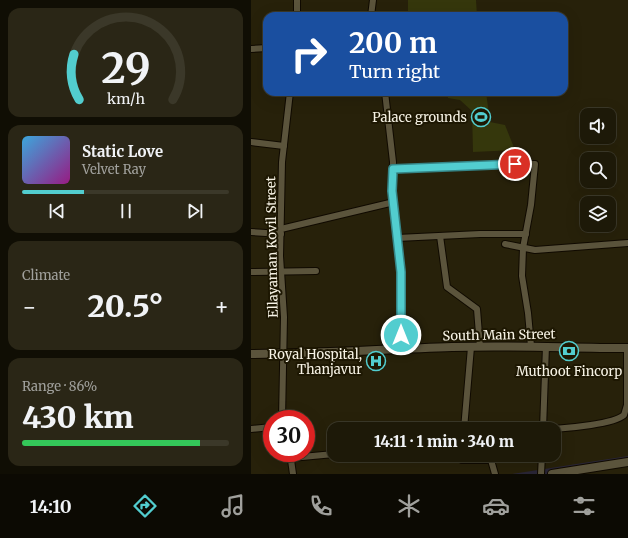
<!DOCTYPE html>
<html lang="en">
<head>
<meta charset="utf-8">
<style>
  body { margin:0; font-family:Merriweather,serif; background:#2a2616; color:#f1f3f6; height:100vh; display:flex; flex-direction:column; font-size:15px; white-space:nowrap }
  * { box-sizing:border-box; margin:0 }
  p { font-size:13px; color:#a0a09c }
  .icon { flex:none; width:22px; height:22px; fill:none; stroke:currentColor; stroke-width:2; stroke-linecap:round; stroke-linejoin:round }
  .map { position:relative; flex:1; overflow:hidden }
  .drawer { display:flex; flex-direction:column; gap:8px; padding:8px; background:#100e04; width:251px }
  .drawer>* { flex:none }
  .top-card { position:absolute; left:12px; top:12px; width:305px; height:84px; border-radius:12px; box-shadow:0 4px 16px #0002,0 0 0 1px #3b3829; background:#1a4fa0; color:#fff; overflow:hidden }
  .buttons { position:absolute; left:329px; top:108px; display:grid; gap:8px }
  .buttons a { display:grid; place-items:center; width:36px; height:36px; border-radius:8px; background:#1d1908; box-shadow:0 4px 16px #0002,0 0 0 1px #3b3829; font-size:20px }
  .speed { position:absolute; left:12px; top:410px; display:flex; gap:8px; font-size:20px; font-weight:700; text-align:center }
  .speed>* { display:grid; place-content:center; width:52px; height:52px; border-radius:50%; background:#1d1908; box-shadow:0 4px 16px #0002,0 0 0 1px #3b3829; line-height:1 }
  .speed .limit { border:6px solid #d22; background:#fff; color:#111 }
  .pin { position:absolute; display:grid; place-items:center; width:34px; height:34px; color:#fff; margin:-17px; border:2px solid #fff; border-radius:50%; box-shadow:0 1px 4px #0007 }
  .me { position:absolute; width:44px; margin:-22px; rotate:0deg; stroke-linejoin:round; filter:drop-shadow(0 0 3px #0008) }
  .turn { display:flex; align-items:center; gap:14px; height:84px; padding:0 20px; font-size:18px }
  .turn .icon { width:52px; height:52px; stroke-width:2.5 }
  .turn b { display:block; font-size:28px; line-height:34px }
  .big { font-size:30px; font-weight:800; line-height:1.1 }
  .drawer .card { flex:1; display:flex; flex-direction:column; justify-content:center; gap:6px; min-width:0; padding:0 14px; border-radius:12px; background:#2a2616 }
  .drawer .dial { align-items:center; gap:0 }
  .dial svg { height:104px; overflow:visible; fill:none; stroke:#3b3829; stroke-width:7; stroke-linecap:round; text-anchor:middle }
  .dial text { fill:#f1f3f6; stroke:none }
  .song { display:flex; align-items:center; gap:12px }
  .cover { width:48px; height:48px; border-radius:6px; background:linear-gradient(135deg,hsl(200 70% 55%),hsl(310 70% 35%)) }
  .played { height:4px; border-radius:2px; background:linear-gradient(90deg,#52cdcf 30%,#3b3829 30%) }
  .keys { display:flex; justify-content:space-around; direction:ltr }
  .heat { display:flex; justify-content:space-between; align-items:center; font-size:22px; direction:ltr }
  .charge { height:6px; border-radius:3px; background:linear-gradient(90deg,#34c759 86%,#3b3829 0) }
  .trip { position:absolute; left:76px; top:422px; width:234px; height:40px; border-radius:12px; background:#1d1908; box-shadow:0 4px 16px #0002,0 0 0 1px #3b3829; font-weight:800; line-height:40px; text-align:center }
  .tabs { display:flex; height:64px; justify-content:space-around; align-items:center; background:#0c0a03; color:#a0a09c }
  .tabs .icon { width:28px; height:28px }
  .tabs .selected { color:#52cdcf }
  .tabs b { font-size:18px; color:#f1f3f6 }
  main { display:flex; flex:1; min-height:0 }
  .map>svg:first-child { display:block }
  .commercial { fill:#292536 }
  .garden { fill:#35370c }
  .lines { fill:none; stroke-linecap:round; stroke-linejoin:round }
  .minor-casing { stroke:#100a00; stroke-width:8 }
  .tertiary-casing { stroke:#100a00; stroke-width:10 }
  .minor { stroke:#5b543c; stroke-width:6 }
  .tertiary { stroke:#5b543c; stroke-width:8 }
  .route-casing { stroke:#358587; stroke-width:10 }
  .route { stroke:#52cdcf; stroke-width:7 }
  .labels { text-anchor:middle; dominant-baseline:central; stroke-width:4; stroke-linejoin:round; paint-order:stroke }
  .poi-label { font-size:13px; fill:#f6f2e4; stroke:#1d1702; text-anchor:end }
  .street-label { font-size:13px; fill:#f6f2e4; stroke:#1d1702 }
</style>
</head>
<body>
<main>
<section class="drawer">
<div class="card dial"><svg viewBox="0 0 100 80">
<path d="M14 69A42 42 0 1 1 86 69"/>
<path d="M14 69A42 42 0 0 1 10 34" stroke="#52cdcf"/>
<text x="50" y="56" font-size="32" font-weight="700">29</text>
<text x="50" y="72" font-size="11">km/h</text>
</svg></div>
<div class="card">
<div class="song"><i class="cover"></i><div><b>Static Love</b><p>Velvet Ray</p></div></div>
<div class="played"></div>
<div class="keys"><svg class="icon" aria-label="previous" viewBox="0 0 24 24"><path d="M18 5L8 12l10 7zM5 5v14"/></svg><svg class="icon" aria-label="pause" viewBox="0 0 24 24"><path d="M8 5v14M16 5v14"/></svg><svg class="icon" aria-label="next" viewBox="0 0 24 24"><path d="M6 5l10 7-10 7zM19 5v14"/></svg></div>
</div>
<div class="card"><p>Climate</p>
<div class="heat"><a>−</a><b class="big">20.5°</b><a>+</a></div>
</div>
<div class="card"><p>Range · 86%</p><b class="big">430 km</b><div class="charge"></div></div>
</section>
<div class="map">
<svg width="377" height="474" viewBox="0 0 377 474">
  <rect width="100%" height="100%" fill="#27210a"/>
  <!-- commercial -->
  <polygon class="commercial" points="377,456 377,465 318,474 261,474"/>
  <!-- garden -->
  <g class="garden">
    <polygon points="157,0 225,0 226,16 178,16 177,13 157,11"/>
    <polygon points="197,92 235,92 239,122 254,125 264,150 222,152 221,111 209,100 197,98"/>
  </g>
  <g class="lines">
    <!-- minor casing -->
    <g class="minor-casing">
      <g id="minor">
        <polyline points="46,16 46,0"/>
        <polyline points="120,16 122,0"/>
        <polyline points="0,49 16,48"/>
        <polyline points="134,92 142,162 141,191 150,272 149,350"/>
        <polyline points="0,142 33,146"/>
        <polyline points="142,169 284,164 280,205 272,248 271,276 277,313 280,346"/>
        <polyline points="30,229 143,202"/>
        <polyline points="0,232 30,234"/>
        <polyline points="189,236 196,287 226,309 229,347"/>
        <polyline points="146,238 229,234 275,234"/>
        <polyline points="254,244 284,250 377,243"/>
        <polyline points="0,272 65,271"/>
        <polyline points="31,419 33,317 29,256 31,162 39,92"/>
        <polyline points="0,429 21,427"/>
        <polyline points="213,429 220,347"/>
        <polyline points="292,429 295,346"/>
        <path d="M303,429C318,428 363,424 373,415L376,405V348"/>
        <polyline points="39,453 42,474"/>
        <polyline points="211,455 211,460 240,460 244,474"/>
        <polyline points="40,458 83,454"/>
        <polyline points="290,474 291,455"/>
      </g>
    </g>
    <!-- tertiary casing -->
    <g class="tertiary-casing">
      <g id="tertiary">
        <path d="M0,354C67,354 134,349 201,347C259,345 318,348 377,348"/>
        <polyline points="301,474 377,462"/>
      </g>
    </g>
    <!-- minor -->
    <use href="#minor" class="minor"/>
    <!-- tertiary -->
    <use href="#tertiary" class="tertiary"/>
  </g>
  <g class="lines">
    <!-- route casing -->
    <g class="route-casing">
      <polyline id="route" points="150,335 150,272 141,191 142,169 264,164"/>
    </g>
    <!-- route -->
    <use href="#route" class="route"/>
  </g>
  <!-- icons -->
  <defs>
    <g id="stadium-ring" transform="scale(1)"><circle r="9.5" fill="#1d1702" stroke="#52cdcf" stroke-width="1.5"/><path d="M0-5a6.5 5 0 1 0 0 10a6.5 5 0 1 0 0-10ZM-3.5-1.8h7v3.6h-7Z" fill="#52cdcf"/></g>
    <g id="bank-ring" transform="scale(1)"><circle r="9.5" fill="#1d1702" stroke="#52cdcf" stroke-width="1.5"/><path d="M-6-4H6V4H-6ZM0-2.3a2.3 2.3 0 1 0 0 4.6a2.3 2.3 0 1 0 0-4.6Z" fill="#52cdcf"/></g>
    <g id="hospital-ring" transform="scale(1)"><circle r="9.5" fill="#1d1702" stroke="#52cdcf" stroke-width="1.5"/><path d="M-5-5h3v3.5h4V-5h3V5h-3V1.5h-4V5h-3Z" fill="#52cdcf"/></g>
  </defs>
  <g fill-rule="evenodd">
    <use href="#stadium-ring" x="230" y="117"/>
    <use href="#bank-ring" x="318" y="351"/>
    <use href="#hospital-ring" x="125" y="361"/>
  </g>
  <g class="labels">
    <!-- poi labels -->
    <g class="poi-label">
      <text x="216" y="117">Palace grounds</text>
      <text x="111" y="354">Royal Hospital,<tspan x="111" dy="15">Thanjavur</tspan></text>
      <text x="318" y="371" text-anchor="middle">Muthoot Fincorp</text>
    </g>
    <!-- street labels -->
    <g class="street-label">
      <text transform="translate(21 247) rotate(-91)">Ellayaman Kovil Street</text>
      <text transform="translate(248 335) rotate(-1)">South Main Street</text>
    </g>
  </g>
</svg>
<div class="buttons">
<a><svg class="icon" aria-label="sound" viewBox="0 0 24 24"><path d="M4 9h4l5-4v14l-5-4H4zM17 9q2 3 0 6"/></svg></a>
<a><svg class="icon" aria-label="search" viewBox="0 0 24 24"><circle cx="10" cy="10" r="6"/><path d="M15 15l6 6"/></svg></a>
<a><svg class="icon" aria-label="layers" viewBox="0 0 24 24"><path d="M12 4l9 5-9 5-9-5zM3 14l9 5 9-5"/></svg></a>
</div>
<div class="speed"><div class="limit">30</div></div>
<div class="pin" style="left:264px;top:164px;background:#d93025"><svg class="icon" aria-label="arrive" viewBox="0 0 24 24"><path d="M6 21V4h12l-3 4 3 4H6"/></svg></div>
<svg class="me" style="left:150px;top:335px" viewBox="-20 -20 40 40"><circle r="17" fill="#52cdcf" stroke="#fff" stroke-width="3"/><path d="M0-11L8 9 0 5-8 9z" fill="#fff"/></svg>
<div class="trip">14:11 · 1 min · 340 m</div>
<div class="top-card">
<div class="turn"><svg class="icon" aria-label="right" viewBox="0 0 24 24"><path d="M7 20v-9h11M14 6l5 5-5 5"/></svg><div><b>200 m</b>Turn right</div></div>
</div>
</div>
</main>
<nav class="tabs">
<b>14:10</b>
<svg class="icon selected" aria-label="directions" viewBox="0 0 24 24"><path d="M12 3l9 9-9 9-9-9zM9 14v-3h6M13 9l2 2-2 2"/></svg>
<svg class="icon" aria-label="music" viewBox="0 0 24 24"><path d="M9 18V5l10-2v13"/><circle cx="6" cy="18" r="3"/><circle cx="16" cy="16" r="3"/></svg>
<svg class="icon" aria-label="phone" viewBox="0 0 24 24"><path d="M5 4h4l2 5-3 2q2 4 5 5l2-3 5 2v4C11 20 4 13 5 4z"/></svg>
<svg class="icon" aria-label="climate" viewBox="0 0 24 24"><path d="M12 3v18M4 7l16 10M4 17L20 7"/></svg>
<svg class="icon" aria-label="car" viewBox="0 0 24 24"><path d="M5 17H2v-5l4-1 3-4h7l3 4 3 1v5h-3M9 17h6M6 11h13"/><circle cx="7" cy="17" r="2"/><circle cx="17" cy="17" r="2"/></svg>
<svg class="icon" aria-label="filters" viewBox="0 0 24 24"><path d="M4 7h16M4 17h16"/><circle cx="9" cy="7" r="2"/><circle cx="15" cy="17" r="2"/></svg>
</nav>
</body>
</html>
